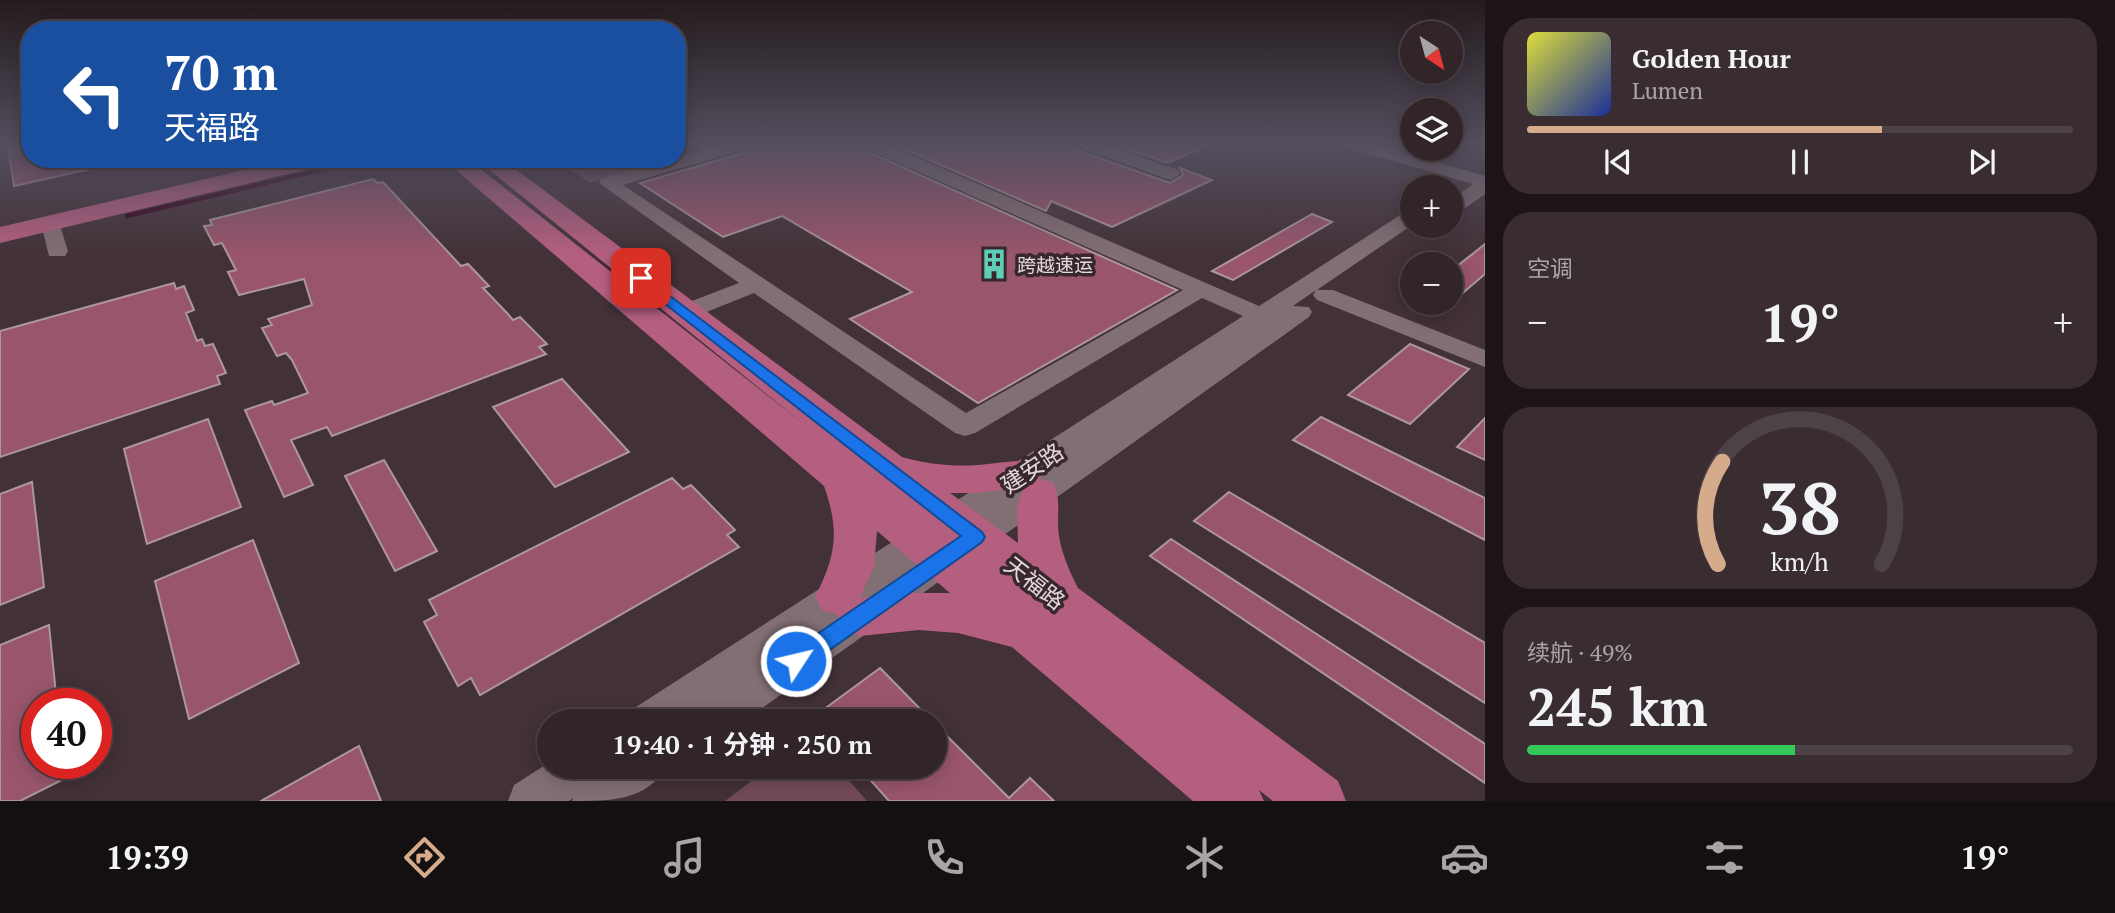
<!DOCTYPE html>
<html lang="zh">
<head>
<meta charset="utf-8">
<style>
  body { margin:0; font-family:"PT Serif","Noto Sans SC",serif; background:#3a2d31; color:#f1f3f6; height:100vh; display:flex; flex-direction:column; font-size:26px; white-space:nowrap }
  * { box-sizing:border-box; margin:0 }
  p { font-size:23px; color:#a8a5a8 }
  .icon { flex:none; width:38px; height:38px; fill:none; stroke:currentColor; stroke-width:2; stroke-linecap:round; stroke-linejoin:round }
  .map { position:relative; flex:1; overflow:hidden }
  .side { display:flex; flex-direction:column; gap:18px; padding:18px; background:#1c1417; width:630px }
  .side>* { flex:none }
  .banner { position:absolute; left:21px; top:21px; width:665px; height:147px; border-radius:28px; box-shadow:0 4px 18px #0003,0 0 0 2px #4d4246; background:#1a4fa0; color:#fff; overflow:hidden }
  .needle { width:46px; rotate:144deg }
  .controls { position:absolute; left:1400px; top:21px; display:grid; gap:14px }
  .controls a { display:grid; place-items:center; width:63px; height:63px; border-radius:50%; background:#322529; box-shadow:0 4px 18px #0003,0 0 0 2px #4d4246; font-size:35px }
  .speed { position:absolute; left:21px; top:688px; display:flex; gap:14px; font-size:35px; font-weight:700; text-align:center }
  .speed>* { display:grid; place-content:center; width:91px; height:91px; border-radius:50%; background:#322529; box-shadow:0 4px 18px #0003,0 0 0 2px #4d4246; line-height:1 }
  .speed .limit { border:10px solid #d22; background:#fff; color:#111 }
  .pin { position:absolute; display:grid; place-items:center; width:60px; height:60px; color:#fff; margin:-30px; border-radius:14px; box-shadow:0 4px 10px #0006 }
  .me { position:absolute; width:77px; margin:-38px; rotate:55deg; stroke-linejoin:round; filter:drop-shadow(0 0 5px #0008) }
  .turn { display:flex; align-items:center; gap:24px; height:147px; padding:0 28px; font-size:32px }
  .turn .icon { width:91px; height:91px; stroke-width:2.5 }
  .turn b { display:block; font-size:49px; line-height:60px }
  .big { font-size:52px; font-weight:700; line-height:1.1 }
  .side .tile { flex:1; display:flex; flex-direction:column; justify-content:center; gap:10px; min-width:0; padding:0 24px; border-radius:28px; background:#3a2d31 }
  .side .dial { align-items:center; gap:0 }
  .dial svg { height:182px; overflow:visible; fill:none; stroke:#4d4246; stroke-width:7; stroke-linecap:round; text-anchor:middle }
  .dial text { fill:#f1f3f6; stroke:none }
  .song { display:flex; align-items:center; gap:21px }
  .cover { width:84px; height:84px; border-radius:10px; background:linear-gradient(135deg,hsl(60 70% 55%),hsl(230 70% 35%)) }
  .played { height:7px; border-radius:4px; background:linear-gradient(90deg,#d6ab8b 65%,#4d4246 65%) }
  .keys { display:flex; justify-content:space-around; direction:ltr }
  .heat { display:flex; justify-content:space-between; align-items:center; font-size:38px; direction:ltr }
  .charge { height:10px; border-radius:5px; background:linear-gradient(90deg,#34c759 49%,#4d4246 0) }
  .trip { position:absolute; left:537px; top:709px; width:410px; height:70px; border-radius:35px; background:#322529; box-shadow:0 4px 18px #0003,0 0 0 2px #4d4246; font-weight:700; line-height:70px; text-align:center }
  .dock { display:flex; height:112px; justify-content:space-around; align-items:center; background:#140f10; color:#a8a5a8 }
  .dock .icon { width:49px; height:49px }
  .dock .on { color:#d6ab8b }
  .dock b { font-size:32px; color:#f1f3f6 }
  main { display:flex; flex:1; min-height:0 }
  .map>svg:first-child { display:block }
  .green { fill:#734a58 }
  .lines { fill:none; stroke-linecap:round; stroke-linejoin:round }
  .stream { stroke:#39001a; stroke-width:4.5 }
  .building { fill:#99556c; stroke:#ac979d; stroke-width:2 }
  .minor { fill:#826f74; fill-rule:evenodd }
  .major { fill:#b55f80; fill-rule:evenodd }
  .route { fill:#1a73e8; stroke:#114b97; stroke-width:2 }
  .labels { text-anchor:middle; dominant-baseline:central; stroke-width:7; stroke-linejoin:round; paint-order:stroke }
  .far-poi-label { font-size:19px; fill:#e3d8db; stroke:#38272d; text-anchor:start }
  .street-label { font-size:23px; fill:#e3d8db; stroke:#38272d }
</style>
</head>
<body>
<main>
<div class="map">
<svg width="1485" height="801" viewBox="0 0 1485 801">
  <rect width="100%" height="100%" fill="#423137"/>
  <!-- green -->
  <g class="green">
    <polygon points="555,159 672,159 590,183"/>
    <polygon points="770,767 837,767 867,801 725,801"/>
  </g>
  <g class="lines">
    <!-- stream -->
    <polyline class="stream" points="127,216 354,162"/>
  </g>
  <!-- building -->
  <g class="building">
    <polygon points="30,144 30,159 103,159 104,166 14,186 8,147"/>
    <polygon points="761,144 861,144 864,150 1177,290 978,403 850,319 912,292 782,216 723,237 640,183 750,151"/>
    <polygon points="893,144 1060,144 1170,183 1183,175 1180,168 1212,180 1112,227 1051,201 1046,211"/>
    <polygon points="1125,144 1211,144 1167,163 1120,146"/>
    <polygon points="373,179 377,183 383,182 461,266 468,264 489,286 483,288 507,313 513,320 520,317 547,344 539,347 546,354 332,436 327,427 291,440 313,485 284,497 245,410 272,401 274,405 308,393 292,360 286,353 277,356 262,328 272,325 268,319 312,305 304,279 239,295 228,272 236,270 222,243 214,245 204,226 212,225 210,220"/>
    <polygon points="1312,214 1332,222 1233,280 1212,271"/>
    <polygon points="1485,244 1485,274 1451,303 1451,271"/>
    <polygon points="174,283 176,289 184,286 194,310 186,313 197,341 202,339 205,346 213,344 226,373 217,376 220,384 0,457 0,331"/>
    <polygon points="1410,344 1469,369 1410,424 1348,395"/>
    <polygon points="562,379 629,452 555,487 493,407"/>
    <polygon points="1321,417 1485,498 1485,540 1293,440"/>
    <polygon points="1485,418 1485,460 1457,447"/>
    <polygon points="208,419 241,507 147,544 124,449"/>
    <polygon points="384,460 437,551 395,571 345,476"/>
    <polygon points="672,478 683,489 691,485 735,530 727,535 739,547 480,695 471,678 458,686 424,622 437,615 429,600"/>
    <polygon points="32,482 44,587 0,605 0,494"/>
    <polygon points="1229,492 1485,643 1485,703 1194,521"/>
    <polygon points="1171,539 1485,744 1485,783 1150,556"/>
    <polygon points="253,540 299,663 189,719 155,581"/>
    <polygon points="49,625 57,704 37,704 37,763 64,763 66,778 20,801 0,801 0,645"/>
    <polygon points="880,668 932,721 808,721"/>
    <polygon points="934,723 1009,798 1030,778 1054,801 889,801 858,766 934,766"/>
    <polygon points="359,746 381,801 261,801"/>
  </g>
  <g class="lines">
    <!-- minor -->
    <g class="minor">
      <polygon points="724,144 751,144 749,148 623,185 966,413 1183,290 865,148 863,144 886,144 1259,306 1405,212 1412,210 1412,225 1317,290 1333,290 1485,350 1485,367 1317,300 1313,295 1316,290 1293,306 1309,307 1312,312 1309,317 744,721 689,721 691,718 686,721 630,721 636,707 1243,316 1202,298 975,433 965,436 955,433 754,293 694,317 685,319 676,317 673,312 676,307 739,283 599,183 601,179"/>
      <polygon points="1080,144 1105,144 1178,170 1180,174 1171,180 1164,178 1082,148"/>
      <polygon points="1347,144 1374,144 1485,176 1485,194 1458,213 1451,215 1451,200 1473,184 1349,148"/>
      <polygon points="51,217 58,219 68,251 65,256 49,256 41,223 44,219"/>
      <path d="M550,762V766H604L603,769L666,766C648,801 610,801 572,801L573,798L569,801H508L514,785Z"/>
    </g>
    <!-- major -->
    <g class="major">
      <polygon points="291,159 332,159 329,164 0,243 0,227"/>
      <path d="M443,159H468L806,426L476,159H502L902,457C927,464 953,467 978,465C999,464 1018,458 1038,463L1043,473L1040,479L1053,483C1062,499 1056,518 1059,536C1062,555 1070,572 1078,588L1338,781L1346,801H1273L1259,790L1264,801H1193L1012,647L958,633L919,630L860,636L844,631L838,615L822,610L815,597C836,556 840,531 824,486ZM1023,487L1017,509L1018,543L950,493H976ZM877,531L950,593H900L860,598L874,566Z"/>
    </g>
  </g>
  <!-- sky -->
  <linearGradient id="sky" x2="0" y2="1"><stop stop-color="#241b1e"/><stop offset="0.56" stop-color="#544e5e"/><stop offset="1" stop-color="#544e5e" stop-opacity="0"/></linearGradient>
  <rect width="1485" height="256" fill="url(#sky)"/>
  <!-- route -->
  <polygon class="route" points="641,274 982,532 985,537 982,542 804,668 796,671 788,668 785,661 788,654 961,536 636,281 634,278"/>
  <!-- icons -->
  <defs>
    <g id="building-bare" transform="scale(2.415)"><path d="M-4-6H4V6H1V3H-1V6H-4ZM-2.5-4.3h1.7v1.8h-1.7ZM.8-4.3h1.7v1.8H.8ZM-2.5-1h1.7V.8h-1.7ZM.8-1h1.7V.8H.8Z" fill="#5eceb8" stroke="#38272d" stroke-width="2.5" paint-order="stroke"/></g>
  </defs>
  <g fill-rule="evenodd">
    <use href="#building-bare" x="994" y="264"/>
  </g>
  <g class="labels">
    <!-- far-poi labels -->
    <g class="far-poi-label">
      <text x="1017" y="264">跨越速运</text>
    </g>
    <!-- street labels -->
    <g class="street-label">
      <text transform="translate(1032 468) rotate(-34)">建安路</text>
      <text transform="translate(1035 583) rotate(38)">天福路</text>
    </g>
  </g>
</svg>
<div class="controls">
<a><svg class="needle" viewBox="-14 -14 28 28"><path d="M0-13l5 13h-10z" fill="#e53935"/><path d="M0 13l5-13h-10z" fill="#a8a5a8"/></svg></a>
<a><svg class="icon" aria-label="layers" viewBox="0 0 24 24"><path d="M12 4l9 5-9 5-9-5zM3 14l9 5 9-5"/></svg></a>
<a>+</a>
<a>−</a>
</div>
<div class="speed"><div class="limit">40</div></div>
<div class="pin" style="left:641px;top:278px;background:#d93025"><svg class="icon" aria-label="arrive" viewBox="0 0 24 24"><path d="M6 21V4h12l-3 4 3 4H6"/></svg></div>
<svg class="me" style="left:796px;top:661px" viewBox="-20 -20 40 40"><circle r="17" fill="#1a73e8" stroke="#fff" stroke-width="3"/><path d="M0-11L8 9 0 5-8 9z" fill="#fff"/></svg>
<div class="trip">19:40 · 1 分钟 · 250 m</div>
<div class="banner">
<div class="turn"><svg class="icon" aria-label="left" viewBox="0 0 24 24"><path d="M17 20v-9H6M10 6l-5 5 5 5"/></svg><div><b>70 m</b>天福路</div></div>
</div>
</div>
<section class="side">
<div class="tile">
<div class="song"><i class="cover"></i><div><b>Golden Hour</b><p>Lumen</p></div></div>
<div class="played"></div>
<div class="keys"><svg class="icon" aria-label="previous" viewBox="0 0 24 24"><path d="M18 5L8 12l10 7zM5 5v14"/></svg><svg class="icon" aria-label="pause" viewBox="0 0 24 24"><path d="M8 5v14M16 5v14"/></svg><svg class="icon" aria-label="next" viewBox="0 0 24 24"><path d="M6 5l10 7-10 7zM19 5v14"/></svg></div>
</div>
<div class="tile"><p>空调</p>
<div class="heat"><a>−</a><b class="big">19°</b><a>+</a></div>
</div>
<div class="tile dial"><svg viewBox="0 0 100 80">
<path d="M14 69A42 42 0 1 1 86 69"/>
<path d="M14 69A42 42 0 0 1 16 24" stroke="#d6ab8b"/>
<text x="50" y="56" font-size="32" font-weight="700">38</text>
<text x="50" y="72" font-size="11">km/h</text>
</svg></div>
<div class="tile"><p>续航 · 49%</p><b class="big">245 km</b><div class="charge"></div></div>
</section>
</main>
<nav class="dock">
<b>19:39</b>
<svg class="icon on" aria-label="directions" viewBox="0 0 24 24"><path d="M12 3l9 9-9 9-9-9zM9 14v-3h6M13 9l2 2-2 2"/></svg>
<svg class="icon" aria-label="music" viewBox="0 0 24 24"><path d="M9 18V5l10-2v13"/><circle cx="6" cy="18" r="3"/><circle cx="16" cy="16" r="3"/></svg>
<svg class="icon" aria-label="phone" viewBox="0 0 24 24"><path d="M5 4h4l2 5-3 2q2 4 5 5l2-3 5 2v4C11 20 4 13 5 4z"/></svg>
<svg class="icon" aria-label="climate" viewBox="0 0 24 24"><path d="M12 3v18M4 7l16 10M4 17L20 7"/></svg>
<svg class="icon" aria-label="car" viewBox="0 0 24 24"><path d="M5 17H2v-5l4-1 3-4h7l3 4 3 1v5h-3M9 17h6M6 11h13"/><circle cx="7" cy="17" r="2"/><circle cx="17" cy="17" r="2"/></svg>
<svg class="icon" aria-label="filters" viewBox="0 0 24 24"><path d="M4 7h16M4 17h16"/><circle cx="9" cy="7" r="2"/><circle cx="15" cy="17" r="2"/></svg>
<b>19°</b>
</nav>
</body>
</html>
